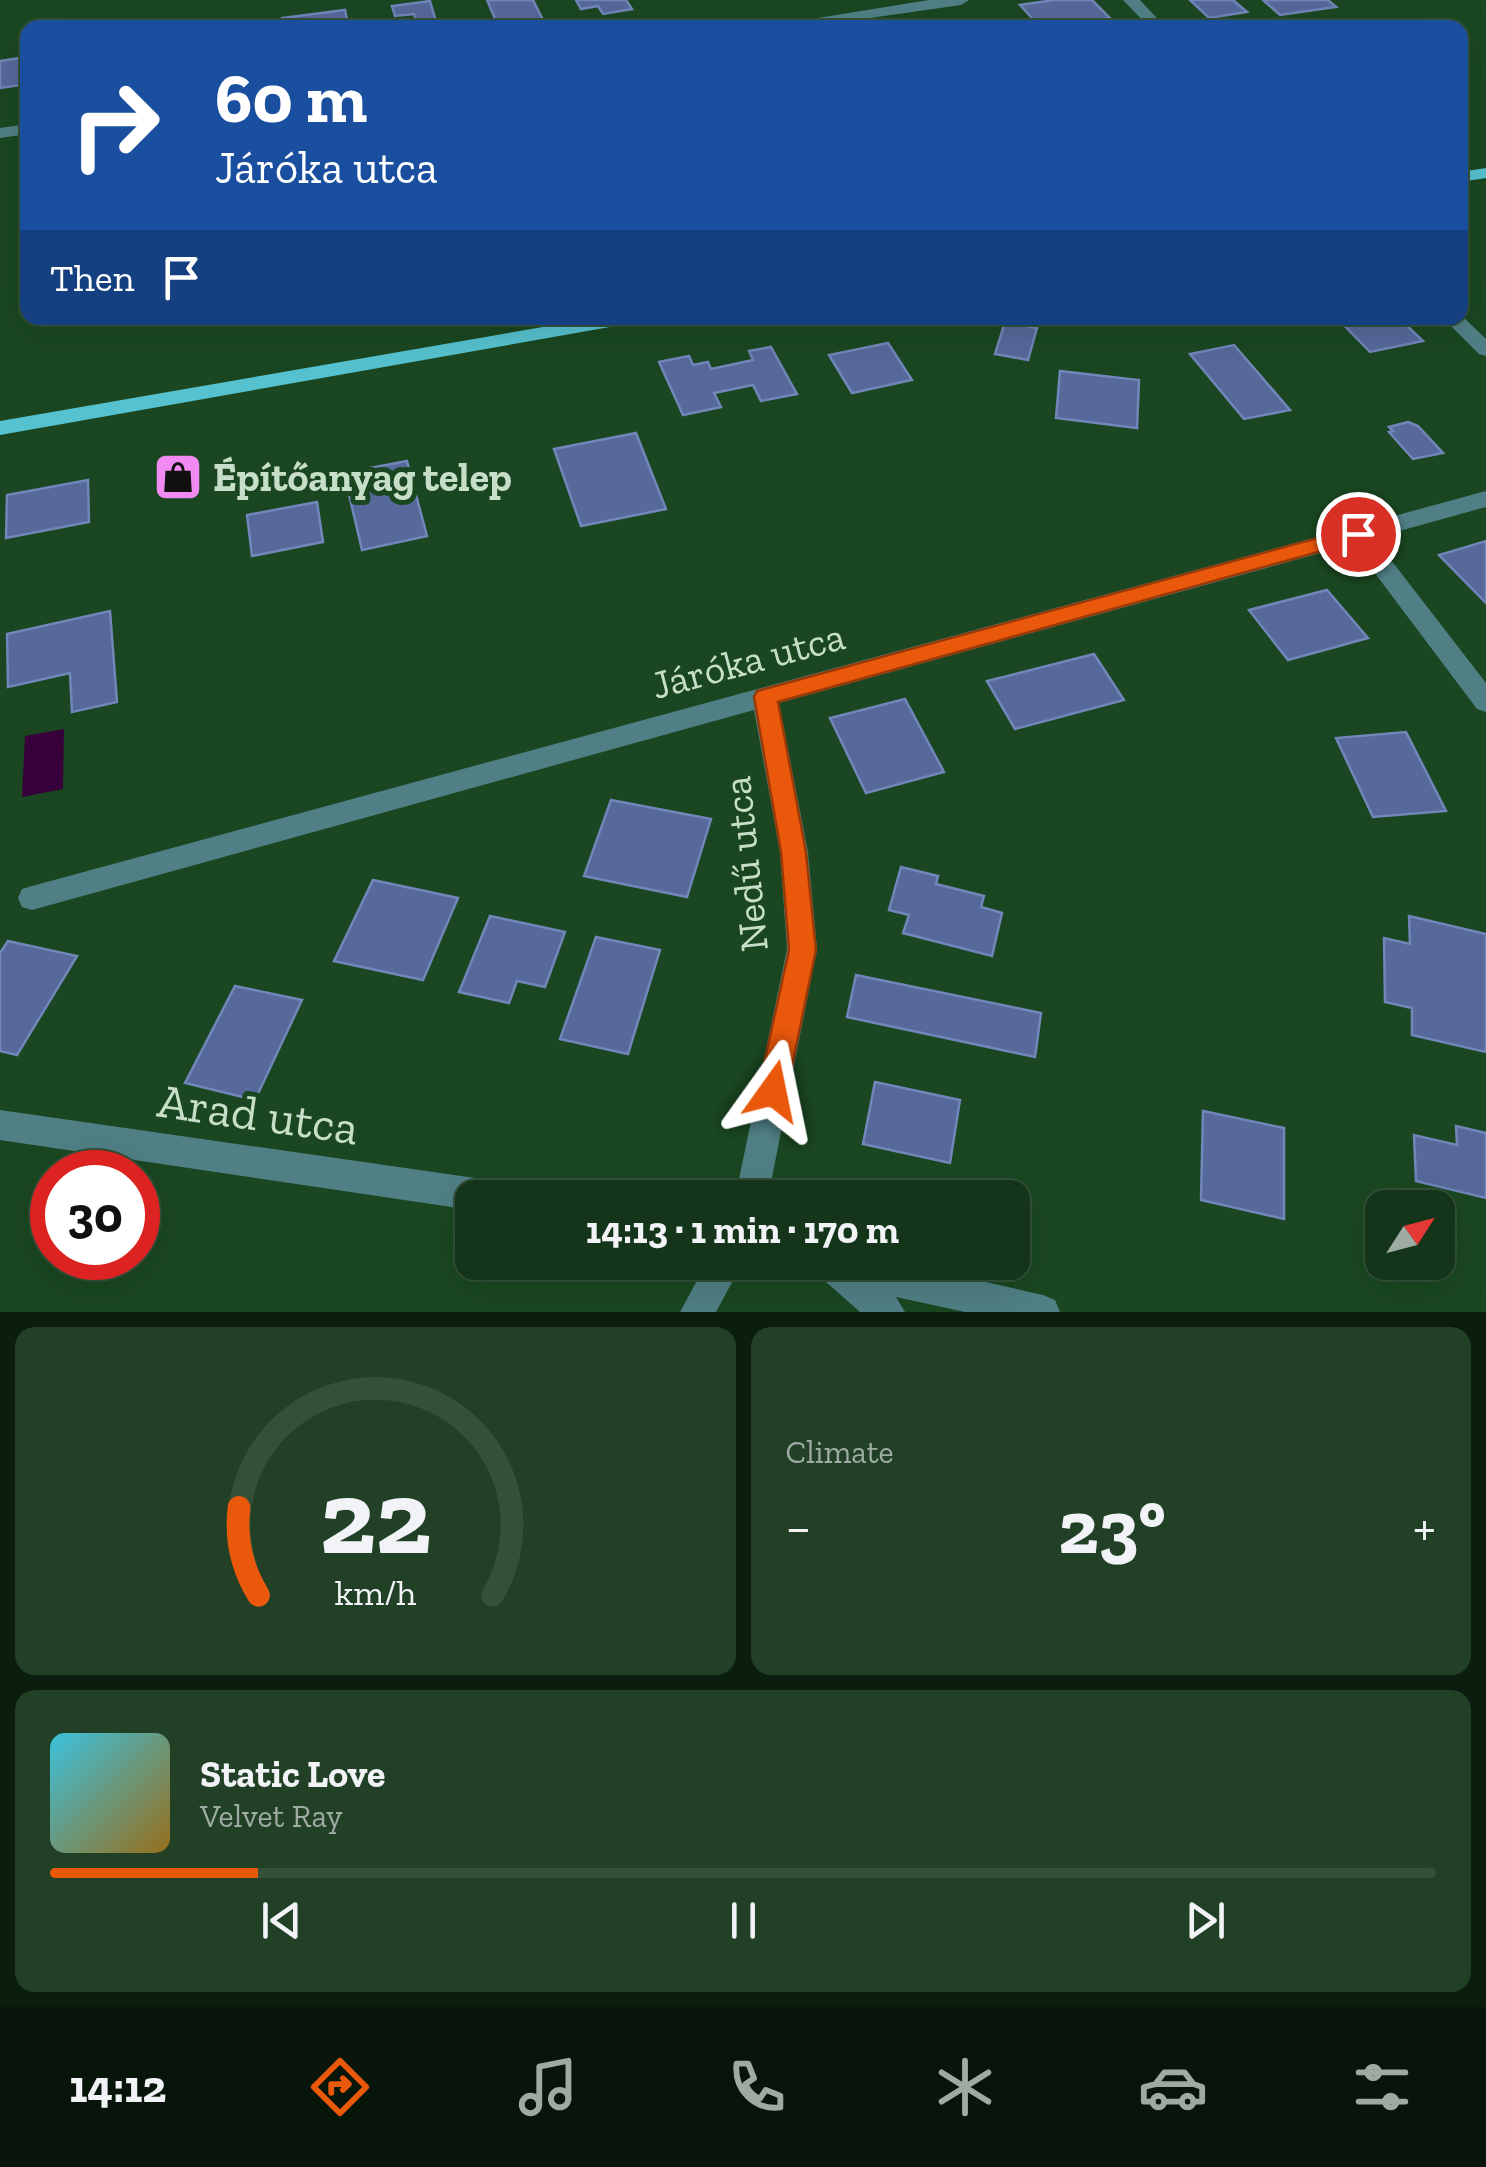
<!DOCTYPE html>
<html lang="en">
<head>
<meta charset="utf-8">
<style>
  body { margin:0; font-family:"Zilla Slab",serif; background:#214026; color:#f1f3f6; height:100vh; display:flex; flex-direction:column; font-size:38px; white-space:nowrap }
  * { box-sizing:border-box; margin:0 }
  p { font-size:32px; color:#9daba2 }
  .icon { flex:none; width:55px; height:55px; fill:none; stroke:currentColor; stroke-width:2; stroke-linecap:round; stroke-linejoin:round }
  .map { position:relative; height:1312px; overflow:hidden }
  .drawer { display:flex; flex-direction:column; gap:15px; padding:15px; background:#0b1d0e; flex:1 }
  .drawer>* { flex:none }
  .hud { position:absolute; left:20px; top:20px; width:1448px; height:305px; border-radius:20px; box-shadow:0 10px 40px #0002,0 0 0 2px #335038; background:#1a4fa0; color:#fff; overflow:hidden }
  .needle { width:65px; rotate:54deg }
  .fabs { position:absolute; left:1365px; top:1190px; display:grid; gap:20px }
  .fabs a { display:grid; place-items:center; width:90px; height:90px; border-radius:20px; background:#143519; box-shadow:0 10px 40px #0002,0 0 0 2px #335038; font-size:50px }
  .speed { position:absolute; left:30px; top:1150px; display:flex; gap:20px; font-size:50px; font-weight:700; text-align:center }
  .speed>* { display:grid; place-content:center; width:130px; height:130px; border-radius:50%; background:#143519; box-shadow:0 10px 40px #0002,0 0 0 2px #335038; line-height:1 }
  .speed .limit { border:15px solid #d22; background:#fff; color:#111 }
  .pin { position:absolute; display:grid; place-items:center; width:85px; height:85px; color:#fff; margin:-42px; border:5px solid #fff; border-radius:50%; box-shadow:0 2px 10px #0007 }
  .me { position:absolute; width:110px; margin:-55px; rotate:12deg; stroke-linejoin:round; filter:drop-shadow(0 0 8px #0008) }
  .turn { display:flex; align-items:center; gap:35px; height:210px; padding:0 30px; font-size:45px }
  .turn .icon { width:130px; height:130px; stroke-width:2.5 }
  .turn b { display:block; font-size:70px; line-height:85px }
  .then { display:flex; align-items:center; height:95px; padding:0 30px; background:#0003; gap:20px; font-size:38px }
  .big { font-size:75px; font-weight:700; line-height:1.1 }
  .drawer .card { flex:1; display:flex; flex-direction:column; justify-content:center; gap:15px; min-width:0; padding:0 35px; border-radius:20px; background:#214026 }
  .drawer .dial { align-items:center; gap:0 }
  .dial svg { height:260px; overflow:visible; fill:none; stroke:#335038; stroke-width:7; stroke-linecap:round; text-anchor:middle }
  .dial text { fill:#f1f3f6; stroke:none }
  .song { display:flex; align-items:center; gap:30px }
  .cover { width:120px; height:120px; border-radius:15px; background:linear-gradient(135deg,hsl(190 70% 55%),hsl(40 70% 35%)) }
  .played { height:10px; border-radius:5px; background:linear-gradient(90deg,#ea580c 15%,#335038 15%) }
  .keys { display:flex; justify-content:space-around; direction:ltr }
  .heat { display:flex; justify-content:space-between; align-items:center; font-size:55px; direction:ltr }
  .drawer .tiles { flex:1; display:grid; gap:15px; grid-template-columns:1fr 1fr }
  .card:last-child { grid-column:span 2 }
  .trip { position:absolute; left:455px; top:1180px; width:575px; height:100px; border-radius:20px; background:#143519; box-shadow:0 10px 40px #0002,0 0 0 2px #335038; font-weight:700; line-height:100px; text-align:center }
  .tab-bar { display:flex; height:160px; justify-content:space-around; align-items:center; background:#08150a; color:#9daba2 }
  .tab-bar .icon { width:70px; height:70px }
  .tab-bar .selected { color:#ea580c }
  .tab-bar b { font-size:45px; color:#f1f3f6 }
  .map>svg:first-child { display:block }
  .water { fill:#38003a }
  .building { fill:#56699a; stroke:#7186b9; stroke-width:2.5 }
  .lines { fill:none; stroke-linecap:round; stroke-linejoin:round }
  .minor { fill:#508086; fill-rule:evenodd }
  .major { fill:#57c2cf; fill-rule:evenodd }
  .route { fill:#ea580c; stroke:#983908; stroke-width:2.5 }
  .labels { text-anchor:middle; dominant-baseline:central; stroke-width:10; stroke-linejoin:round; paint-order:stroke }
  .poi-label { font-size:40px; font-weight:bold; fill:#c7dfc8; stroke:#1a4721; text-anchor:start }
  .street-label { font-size:40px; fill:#c7dfc8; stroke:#1a4721 }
  .near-street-label { font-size:48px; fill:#c7dfc8; stroke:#1a4721 }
</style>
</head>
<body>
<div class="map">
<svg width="1486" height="1312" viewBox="0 0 1486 1312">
  <rect width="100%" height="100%" fill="#1a4721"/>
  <!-- water -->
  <polygon class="water" points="64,729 63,789 22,797 25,736"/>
  <!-- building -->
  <g class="building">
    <polygon points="487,0 533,0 547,28 499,28"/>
    <polygon points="576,0 626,0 632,9 603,14 598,6 581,9"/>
    <polygon points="1054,0 1092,0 1110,18 1041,28 1020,5"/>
    <polygon points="1190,0 1233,0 1247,12 1209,18"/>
    <polygon points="1263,0 1328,0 1336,7 1280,15"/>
    <polygon points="430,1 438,28 418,28 414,14 395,16 392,6"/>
    <polygon points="345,10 349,28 283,28 282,18"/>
    <polygon points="20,58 21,85 0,88 0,61"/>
    <polygon points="1337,318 1399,318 1423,341 1370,352"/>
    <polygon points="1005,322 1037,328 1028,360 995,354"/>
    <polygon points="888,343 912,380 852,393 829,355"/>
    <polygon points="1234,345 1290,410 1244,419 1190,354"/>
    <polygon points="771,347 797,394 761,401 753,385 714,393 721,407 683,415 659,362 689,356 693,365 708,362 711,369 753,360 749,351"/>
    <polygon points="1060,371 1139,380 1137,428 1056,418"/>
    <polygon points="1408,422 1418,426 1443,453 1413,459 1389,432 1393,431 1389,427"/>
    <polygon points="636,433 666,509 581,526 554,449"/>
    <polygon points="407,461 427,536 362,550 344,473"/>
    <polygon points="88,480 89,522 6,538 7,495"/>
    <polygon points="317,502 323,542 252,556 247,515"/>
    <polygon points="1486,541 1486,603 1439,555"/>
    <polygon points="1327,590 1368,638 1288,660 1249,610"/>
    <polygon points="110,611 117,702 72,712 70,673 8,687 7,634"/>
    <polygon points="1094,654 1124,700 1015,729 987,681"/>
    <polygon points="905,699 944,772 866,793 830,718"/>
    <polygon points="1406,732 1446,811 1373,817 1336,738"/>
    <polygon points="611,800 711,819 687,897 584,876"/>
    <polygon points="901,867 938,876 936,884 984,896 981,907 1002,913 992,956 903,933 909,915 889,910"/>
    <polygon points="373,880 458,898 423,980 334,961"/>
    <polygon points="490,916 565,932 545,987 517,981 509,1003 459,992"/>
    <polygon points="1409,916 1486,934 1486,1052 1412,1035 1412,1008 1385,1002 1384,938 1410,944"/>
    <polygon points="596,937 660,950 628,1054 560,1039"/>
    <polygon points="8,941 77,956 17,1055 0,1051 0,953"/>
    <polygon points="856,975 1041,1013 1035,1057 847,1017"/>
    <polygon points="235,986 302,1000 255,1100 185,1083"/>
    <polygon points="875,1082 960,1100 950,1163 863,1144"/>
    <polygon points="1203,1111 1284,1128 1284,1219 1201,1200"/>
    <polygon points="1456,1126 1486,1133 1486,1198 1416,1181 1414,1135 1457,1145"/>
  </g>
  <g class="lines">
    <!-- minor -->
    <g class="minor">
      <polygon points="929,0 969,0 961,5 800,28 756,28"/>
      <polygon points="1123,0 1140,0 1166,28 1150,28"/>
      <polygon points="28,124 28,134 0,138 0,128"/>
      <polygon points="1460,314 1486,339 1486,356 1479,354 1443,318 1460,318"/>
      <polygon points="1486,491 1486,507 1374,538 1486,683 1486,712 1477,709 1353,544 779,703 808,852 817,949 768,1198 735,1198 787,949 780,852 754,710 32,910 22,907 18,898 22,889 32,886"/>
      <polygon points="0,1110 503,1182 515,1187 519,1198 472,1198 472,1210 0,1140"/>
      <polygon points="707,1262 743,1262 716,1312 680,1312"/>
      <polygon points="801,1262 897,1262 1043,1295 1055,1300 1060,1312 965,1312 896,1297 905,1312 860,1312 825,1281 806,1274"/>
    </g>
    <!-- major -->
    <g class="major">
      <polygon points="1486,168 1486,178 1460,182 1460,172"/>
      <polygon points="595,318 637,318 627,324 0,435 0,421"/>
    </g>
  </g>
  <!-- route -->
  <polygon class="route" points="1358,527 1368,534 1365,539 778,702 806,852 816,950 787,1091 783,1101 773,1105 763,1101 758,1091 789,950 781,852 754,697 757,691"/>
  <!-- icons -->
  <defs>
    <g id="shop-square" transform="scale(2.5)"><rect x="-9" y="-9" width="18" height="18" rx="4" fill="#f28af3" stroke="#1a4721"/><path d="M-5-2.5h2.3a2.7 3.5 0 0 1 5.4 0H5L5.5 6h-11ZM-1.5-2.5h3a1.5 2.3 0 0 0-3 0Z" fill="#111"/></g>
  </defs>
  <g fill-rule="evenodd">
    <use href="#shop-square" x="178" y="477"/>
  </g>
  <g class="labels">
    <!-- poi labels -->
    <g class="poi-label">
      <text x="213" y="477">Építőanyag telep</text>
    </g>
    <!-- street labels -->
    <g class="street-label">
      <text transform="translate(748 660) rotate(-15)">Járóka utca</text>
      <text transform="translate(745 864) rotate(-96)">Nedű utca</text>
    </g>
    <!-- near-street labels -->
    <g class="near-street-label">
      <text transform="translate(258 1114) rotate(8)">Arad utca</text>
    </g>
  </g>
</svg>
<div class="fabs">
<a><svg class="needle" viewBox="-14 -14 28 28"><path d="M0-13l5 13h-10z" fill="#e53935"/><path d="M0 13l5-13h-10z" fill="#9daba2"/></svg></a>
</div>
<div class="speed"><div class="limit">30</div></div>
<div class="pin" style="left:1358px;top:534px;background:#d93025"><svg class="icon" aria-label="arrive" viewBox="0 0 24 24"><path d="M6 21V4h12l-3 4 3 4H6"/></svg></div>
<svg class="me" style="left:773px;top:1091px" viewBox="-20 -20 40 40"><path d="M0-17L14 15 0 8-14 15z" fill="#ea580c" stroke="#fff" stroke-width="4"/></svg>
<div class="trip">14:13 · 1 min · 170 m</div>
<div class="hud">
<div class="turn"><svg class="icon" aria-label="right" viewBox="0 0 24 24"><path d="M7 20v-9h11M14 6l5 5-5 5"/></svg><div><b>60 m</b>Járóka utca</div></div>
<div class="then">Then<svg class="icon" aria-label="arrive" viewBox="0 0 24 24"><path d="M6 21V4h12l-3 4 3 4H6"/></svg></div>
</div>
</div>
<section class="drawer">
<div class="tiles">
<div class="card dial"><svg viewBox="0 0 100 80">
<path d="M14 69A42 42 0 1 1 86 69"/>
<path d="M14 69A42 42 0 0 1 8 42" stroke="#ea580c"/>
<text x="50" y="56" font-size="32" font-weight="700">22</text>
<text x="50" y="72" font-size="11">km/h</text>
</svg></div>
<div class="card"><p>Climate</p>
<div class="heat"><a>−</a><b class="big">23°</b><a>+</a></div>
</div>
<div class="card">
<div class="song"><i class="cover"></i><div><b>Static Love</b><p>Velvet Ray</p></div></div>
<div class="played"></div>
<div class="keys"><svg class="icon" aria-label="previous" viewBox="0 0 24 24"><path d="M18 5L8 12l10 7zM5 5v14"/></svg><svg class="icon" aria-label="pause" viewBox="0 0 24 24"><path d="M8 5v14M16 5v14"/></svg><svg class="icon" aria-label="next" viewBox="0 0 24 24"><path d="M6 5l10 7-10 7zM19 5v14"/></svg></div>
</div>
</div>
</section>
<nav class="tab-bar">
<b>14:12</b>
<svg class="icon selected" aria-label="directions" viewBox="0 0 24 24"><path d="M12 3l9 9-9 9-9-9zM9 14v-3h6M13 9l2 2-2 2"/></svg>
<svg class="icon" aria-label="music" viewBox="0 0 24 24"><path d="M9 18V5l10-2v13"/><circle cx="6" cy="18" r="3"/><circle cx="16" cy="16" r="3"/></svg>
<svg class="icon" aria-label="phone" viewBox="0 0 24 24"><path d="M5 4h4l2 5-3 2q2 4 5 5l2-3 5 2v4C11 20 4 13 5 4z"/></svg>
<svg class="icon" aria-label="climate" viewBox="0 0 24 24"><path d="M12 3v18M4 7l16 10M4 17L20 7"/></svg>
<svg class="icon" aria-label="car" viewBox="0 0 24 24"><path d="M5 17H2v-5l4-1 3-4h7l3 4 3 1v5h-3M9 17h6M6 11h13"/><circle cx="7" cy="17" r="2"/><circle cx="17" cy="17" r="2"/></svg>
<svg class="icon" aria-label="filters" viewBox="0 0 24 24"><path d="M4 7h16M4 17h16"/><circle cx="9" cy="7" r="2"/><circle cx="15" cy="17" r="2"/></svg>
</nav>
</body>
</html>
